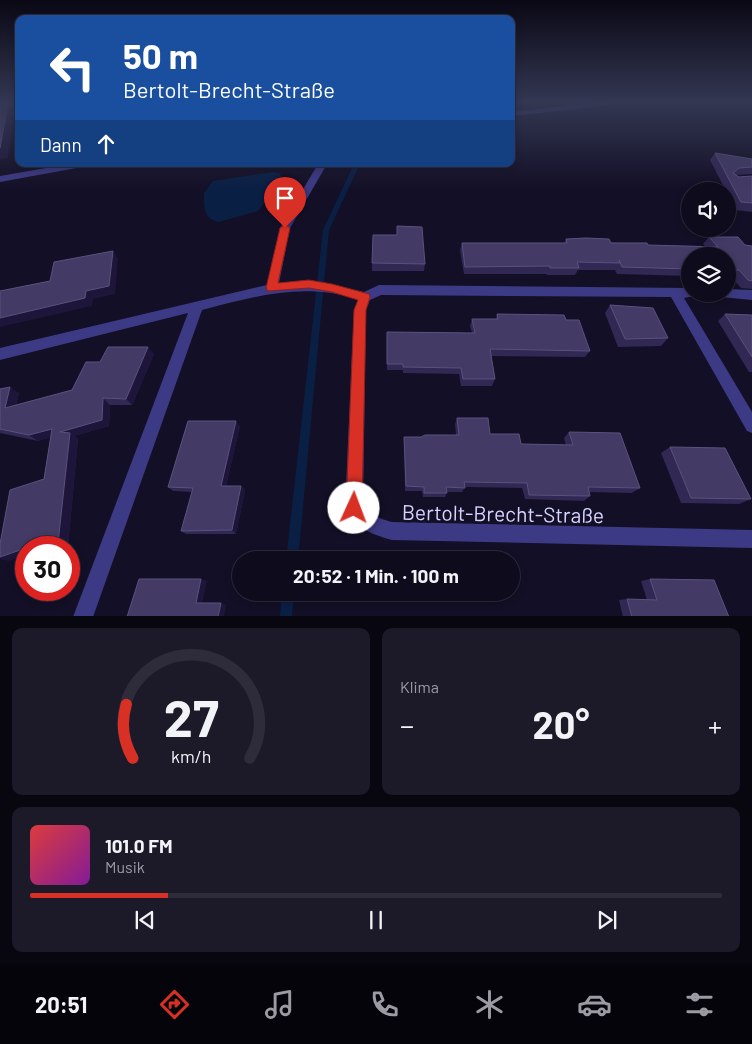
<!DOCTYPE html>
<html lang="de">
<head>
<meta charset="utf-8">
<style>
  body { margin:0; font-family:Barlow,sans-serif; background:#1c1929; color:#f1f3f6; height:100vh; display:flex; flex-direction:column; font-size:19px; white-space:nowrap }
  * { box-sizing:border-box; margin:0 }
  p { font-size:16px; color:#9b9ba3 }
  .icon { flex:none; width:28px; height:28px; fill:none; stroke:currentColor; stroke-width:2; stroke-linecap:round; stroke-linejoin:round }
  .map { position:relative; height:616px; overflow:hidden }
  .sheet { display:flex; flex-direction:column; gap:12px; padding:12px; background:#08060f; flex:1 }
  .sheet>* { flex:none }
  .banner { position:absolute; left:15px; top:15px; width:500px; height:152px; border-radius:10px; box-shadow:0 2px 8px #0003,0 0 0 1px #2e2b3b; background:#1a4fa0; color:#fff; overflow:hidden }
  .controls { position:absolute; left:681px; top:182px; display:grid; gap:10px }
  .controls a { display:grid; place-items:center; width:55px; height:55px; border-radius:50%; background:#0e0b1c; box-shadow:0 2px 8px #0003,0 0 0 1px #2e2b3b; font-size:25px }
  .speed { position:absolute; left:15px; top:536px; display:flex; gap:10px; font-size:25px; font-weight:700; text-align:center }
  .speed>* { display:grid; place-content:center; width:65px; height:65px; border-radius:50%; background:#0e0b1c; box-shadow:0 2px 8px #0003,0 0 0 1px #2e2b3b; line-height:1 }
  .speed .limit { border:8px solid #d22; background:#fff; color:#111 }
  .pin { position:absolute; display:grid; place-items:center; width:42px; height:42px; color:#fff; margin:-51px -21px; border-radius:50% 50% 50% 0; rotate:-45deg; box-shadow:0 0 5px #0007 }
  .pin .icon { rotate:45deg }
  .me { position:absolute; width:55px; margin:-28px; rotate:2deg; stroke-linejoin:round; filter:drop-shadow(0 0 4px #0008) }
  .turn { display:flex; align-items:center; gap:18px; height:105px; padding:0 25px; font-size:22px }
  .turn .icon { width:65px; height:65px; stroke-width:2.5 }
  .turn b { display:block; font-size:35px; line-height:42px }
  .then { display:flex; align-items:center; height:48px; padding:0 25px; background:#0003; gap:10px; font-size:19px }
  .big { font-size:38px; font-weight:700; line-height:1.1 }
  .sheet .card { flex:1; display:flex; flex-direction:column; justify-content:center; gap:8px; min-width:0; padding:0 18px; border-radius:10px; background:#1c1929 }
  .sheet .dial { align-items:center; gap:0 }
  .dial svg { height:130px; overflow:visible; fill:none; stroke:#2e2b3b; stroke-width:7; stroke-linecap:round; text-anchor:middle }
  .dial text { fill:#f1f3f6; stroke:none }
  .song { display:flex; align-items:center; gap:15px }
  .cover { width:60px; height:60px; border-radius:8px; background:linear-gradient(135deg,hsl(0 70% 55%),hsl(290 70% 35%)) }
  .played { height:5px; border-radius:2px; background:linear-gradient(90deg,#d93025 20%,#2e2b3b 20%) }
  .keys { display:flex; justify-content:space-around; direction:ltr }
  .heat { display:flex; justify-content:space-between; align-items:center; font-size:28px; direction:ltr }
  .sheet .tiles { flex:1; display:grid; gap:12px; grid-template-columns:1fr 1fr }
  .card:last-child { grid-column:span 2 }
  .trip { position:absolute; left:232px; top:551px; width:288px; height:50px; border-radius:25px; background:#0e0b1c; box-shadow:0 2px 8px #0003,0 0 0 1px #2e2b3b; font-weight:700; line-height:50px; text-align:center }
  .tab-bar { display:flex; height:80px; justify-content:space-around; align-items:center; background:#06040b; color:#9b9ba3 }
  .tab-bar .icon { width:35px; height:35px }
  .tab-bar .on { color:#d93025 }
  .tab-bar b { font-size:22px; color:#f1f3f6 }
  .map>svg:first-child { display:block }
  .water { fill:#0a1f44 }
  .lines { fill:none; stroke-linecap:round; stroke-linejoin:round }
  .stream { fill:#0a1f44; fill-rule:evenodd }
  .minor { fill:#3d3a85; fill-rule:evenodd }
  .wall { fill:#312854 }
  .shaded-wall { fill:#1d163a }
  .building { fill:#433a66; stroke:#5a527e }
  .route { fill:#d93025; stroke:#8d1f18 }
  .labels { text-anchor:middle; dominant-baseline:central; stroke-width:5; stroke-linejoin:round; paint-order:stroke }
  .near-street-label { font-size:21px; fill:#d9d4ff; stroke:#130f26 }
</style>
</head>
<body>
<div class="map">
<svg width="752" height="617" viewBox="0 0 752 617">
  <rect width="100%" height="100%" fill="#130f26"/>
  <!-- water -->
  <path class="water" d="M273,172L280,173L282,179L258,211L219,222C203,219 204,206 204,193L213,181Z"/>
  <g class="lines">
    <!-- stream -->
    <g class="stream">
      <polygon points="354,164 360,164 329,230 298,560 286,560 323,230"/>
      <polygon points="282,592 294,592 292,617 280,617"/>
    </g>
    <!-- minor -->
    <g class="minor">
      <polygon points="592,103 616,103 612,105 511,116 511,112"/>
      <polygon points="69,164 87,164 82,167 0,182 0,176"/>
      <path d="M318,164H327L290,228L279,283L319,282L364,292L379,285L690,288V294H696L694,296L684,298L752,412V433L747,431L671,297L381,295L370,300L366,310L363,505C371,515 380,519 392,522L752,530V548L392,540C373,535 353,527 345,508L354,310L358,299C302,282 257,296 202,310L93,617H73L188,313L0,360V348L267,285L280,228Z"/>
      <polygon points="728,289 752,290 752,300 721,297 719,294 728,294"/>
    </g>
  </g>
  <!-- wall -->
  <g class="wall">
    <polygon points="715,153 752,159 752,174 736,175 739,177 752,176 752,212 735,210 728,195 728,191 726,191 710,160"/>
    <polygon points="397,226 425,264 424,271 372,271 372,263 397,235"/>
    <polygon points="709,237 745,245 752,246 752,289 741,288 732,278 728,278 728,256 690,256 690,276 617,274 615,270 578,270 575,275 547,275 546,274 464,274 460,250 462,243 564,243 566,239 648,245 705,246 703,244"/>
    <polygon points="610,305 668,338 661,346 618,347 605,313"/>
    <polygon points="497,314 566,320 590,351 585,357 491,356 495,379 492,386 461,386 459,374 403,373 403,370 387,370 387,332 472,333 470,326 472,319 496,319"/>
    <polygon points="725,314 752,315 752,372 749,372 718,321"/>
    <polygon points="154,354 132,405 110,405 109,426 74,436 78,439 68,546 66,548 26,548 9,561 44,479 51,437 38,441 0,433 0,389 19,393 16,405 72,390 100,362"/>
    <polygon points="457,418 490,434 521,444 566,445 564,438 569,432 640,488 632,493 589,492 590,496 584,501 525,499 522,488 465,487 462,492 447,492 445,497 423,497 422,491 405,491 404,443 404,437 421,437 456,435 455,424"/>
    <polygon points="240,426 226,486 241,486 245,490 236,534 186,534 181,531 192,492 173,491 168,487"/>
    <polygon points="670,447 751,499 739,504 681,503 661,453"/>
    <polygon points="650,579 729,617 623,617 619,600 627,599 647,600 641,581"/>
  </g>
  <!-- shaded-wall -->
  <g class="shaded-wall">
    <polygon points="8,103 16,103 8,158 0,159 0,148"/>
    <polygon points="113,251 118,259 115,294 93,299 92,306 0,327 0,318 86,291"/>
    <polygon points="148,347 154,354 132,405 126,399"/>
    <polygon points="10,387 19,393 14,414 5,408"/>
    <polygon points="103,398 110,405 109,426 74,436 78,439 68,546 66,548 47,548 60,432"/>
    <polygon points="236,421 240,426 225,490 221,486"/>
    <polygon points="52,429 60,435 38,441 29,435"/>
    <polygon points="241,486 245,490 236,534 232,530"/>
    <polygon points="26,548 26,555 9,561 0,559 0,557"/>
    <polygon points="201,579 207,581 202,604 196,603"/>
    <polygon points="221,603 226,605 224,617 218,617"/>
  </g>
  <!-- building -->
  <g class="building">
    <polygon points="0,103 8,103 0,148"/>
    <polygon points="715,153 752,159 752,167 739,168 733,173 739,177 752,176 752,203 741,202"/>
    <polygon points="397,226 422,227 425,264 372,263 373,235 397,235"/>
    <polygon points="709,237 738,237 745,245 752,246 752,281 748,280 739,270 728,270 728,256 690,256 690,269 622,267 619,260 620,263 577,262 579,268 550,268 550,266 465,267 462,243 567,243 566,239 586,238 609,239 611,243 647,243 648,245 718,247"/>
    <polygon points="113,251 109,286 86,291 85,298 0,318 0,291 50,281 54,262"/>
    <polygon points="610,305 653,308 668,338 625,339"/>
    <polygon points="497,314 564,315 566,320 579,320 590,351 490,349 495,379 463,379 461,368 403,367 403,364 387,364 387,332 475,333 472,319 498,319"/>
    <polygon points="725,314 752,315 752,357"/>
    <polygon points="108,347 148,347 126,399 103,398 102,420 60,432 70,433 58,543 47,548 32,548 32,546 0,557 0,544 10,490 44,479 52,429 29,435 0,429 0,389 10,387 5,408 72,390 86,362 100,362"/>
    <polygon points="457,418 488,418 490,434 519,434 521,444 573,445 569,432 620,433 640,488 588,487 590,496 529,495 527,483 464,482 465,488 446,487 447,493 424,493 424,487 406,486 404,437 421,437 425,435 459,435"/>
    <polygon points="188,421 236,421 221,486 241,486 232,530 181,531 193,488 168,487"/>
    <polygon points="670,447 725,448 751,499 691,498"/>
    <polygon points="139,579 201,579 196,603 221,603 218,617 127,617"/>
    <polygon points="650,579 714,580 729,617 632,617 627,599 657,600"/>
  </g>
  <!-- sky -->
  <linearGradient id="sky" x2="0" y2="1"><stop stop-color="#0a0815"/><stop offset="0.54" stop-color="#333752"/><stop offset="1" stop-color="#333752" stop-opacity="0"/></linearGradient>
  <rect width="752" height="189" fill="url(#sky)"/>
  <!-- route -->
  <polygon class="route" points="285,224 290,228 278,283 309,280 332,284 369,294 370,297 366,310 362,508 359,513 354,516 348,513 346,508 354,310 358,300 332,292 309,288 268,291 266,288 280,228"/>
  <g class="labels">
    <!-- near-street labels -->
    <g class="near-street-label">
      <text transform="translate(503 513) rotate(1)">Bertolt-Brecht-Straße</text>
    </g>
  </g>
</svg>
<div class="controls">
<a><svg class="icon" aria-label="sound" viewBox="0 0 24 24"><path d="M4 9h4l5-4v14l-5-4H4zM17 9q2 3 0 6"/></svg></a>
<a><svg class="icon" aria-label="layers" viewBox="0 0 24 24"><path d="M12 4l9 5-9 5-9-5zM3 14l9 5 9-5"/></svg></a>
</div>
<div class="speed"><div class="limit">30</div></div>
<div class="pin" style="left:285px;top:228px;background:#d93025"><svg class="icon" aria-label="arrive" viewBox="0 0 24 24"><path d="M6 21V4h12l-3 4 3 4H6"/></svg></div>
<svg class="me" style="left:354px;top:508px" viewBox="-20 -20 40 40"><circle r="19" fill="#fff"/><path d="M0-13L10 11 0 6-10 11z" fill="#d93025"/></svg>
<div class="trip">20:52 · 1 Min. · 100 m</div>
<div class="banner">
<div class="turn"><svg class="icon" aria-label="left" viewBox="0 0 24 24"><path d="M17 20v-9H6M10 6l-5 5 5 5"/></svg><div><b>50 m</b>Bertolt-Brecht-Straße</div></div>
<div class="then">Dann<svg class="icon" aria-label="ahead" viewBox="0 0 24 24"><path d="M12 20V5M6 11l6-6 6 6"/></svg></div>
</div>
</div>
<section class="sheet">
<div class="tiles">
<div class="card dial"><svg viewBox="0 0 100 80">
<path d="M14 69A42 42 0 1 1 86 69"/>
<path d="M14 69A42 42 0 0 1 10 36" stroke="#d93025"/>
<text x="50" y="56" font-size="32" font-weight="700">27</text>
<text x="50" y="72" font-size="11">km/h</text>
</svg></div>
<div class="card"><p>Klima</p>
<div class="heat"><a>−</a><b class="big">20°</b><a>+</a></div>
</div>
<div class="card">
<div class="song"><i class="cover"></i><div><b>101.0 FM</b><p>Musik</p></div></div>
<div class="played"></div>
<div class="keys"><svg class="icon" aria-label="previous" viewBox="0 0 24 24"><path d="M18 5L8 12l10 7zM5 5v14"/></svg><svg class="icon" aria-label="pause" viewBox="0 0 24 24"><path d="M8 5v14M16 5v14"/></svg><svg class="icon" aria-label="next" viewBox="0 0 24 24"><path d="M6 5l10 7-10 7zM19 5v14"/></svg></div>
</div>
</div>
</section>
<nav class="tab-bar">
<b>20:51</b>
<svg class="icon on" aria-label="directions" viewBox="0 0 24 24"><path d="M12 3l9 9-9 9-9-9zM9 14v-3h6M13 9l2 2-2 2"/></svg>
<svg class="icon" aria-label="music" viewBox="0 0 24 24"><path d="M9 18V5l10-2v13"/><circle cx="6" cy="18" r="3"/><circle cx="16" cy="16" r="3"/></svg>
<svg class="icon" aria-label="phone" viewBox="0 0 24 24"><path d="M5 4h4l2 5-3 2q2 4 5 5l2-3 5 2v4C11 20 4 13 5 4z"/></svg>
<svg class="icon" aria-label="climate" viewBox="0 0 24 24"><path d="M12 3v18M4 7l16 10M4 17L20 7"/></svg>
<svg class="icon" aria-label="car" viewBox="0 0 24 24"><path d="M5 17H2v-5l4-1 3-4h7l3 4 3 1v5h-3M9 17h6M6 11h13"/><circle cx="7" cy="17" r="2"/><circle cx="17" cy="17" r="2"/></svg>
<svg class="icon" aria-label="filters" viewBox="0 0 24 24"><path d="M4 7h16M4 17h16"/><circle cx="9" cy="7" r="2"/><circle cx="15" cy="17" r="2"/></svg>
</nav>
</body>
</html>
